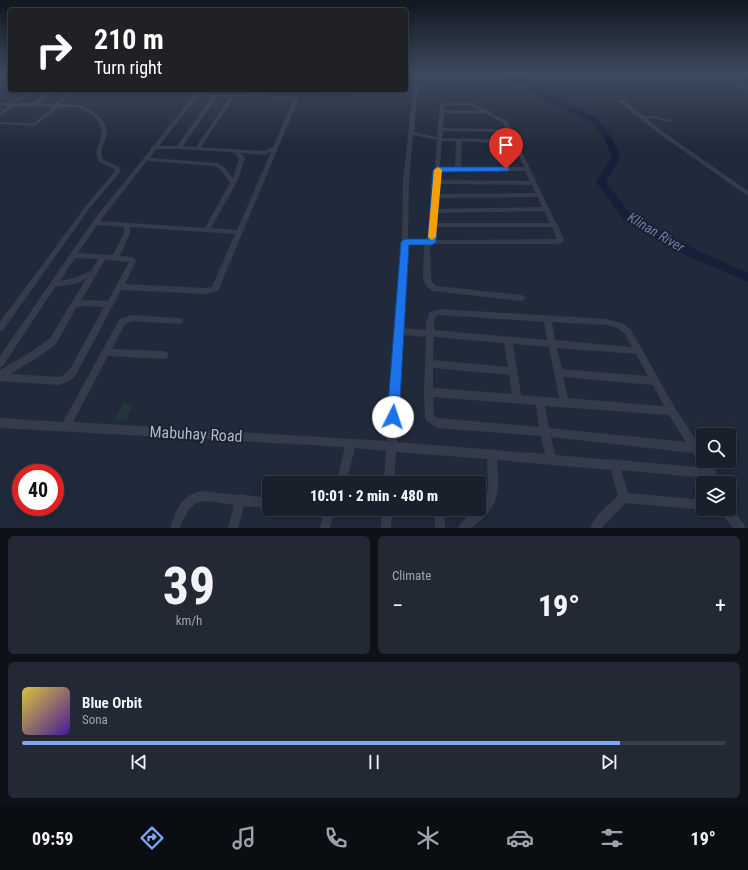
<!DOCTYPE html>
<html lang="en">
<head>
<meta charset="utf-8">
<style>
  body { margin:0; font-family:"Roboto Condensed",sans-serif; background:#222834; color:#f1f3f6; height:100vh; display:flex; flex-direction:column; font-size:15px; white-space:nowrap }
  * { box-sizing:border-box; margin:0 }
  p { font-size:13px; color:#9fa3a9 }
  .icon { flex:none; width:22px; height:22px; fill:none; stroke:currentColor; stroke-width:2; stroke-linecap:round; stroke-linejoin:round }
  .map { position:relative; height:528px; overflow:hidden }
  .drawer { display:flex; flex-direction:column; gap:8px; padding:8px; background:#0e1218; flex:1 }
  .drawer>* { flex:none }
  .guide { position:absolute; left:8px; top:8px; width:400px; height:84px; border-radius:4px; box-shadow:0 2px 10px #0003,0 0 0 1px #373e48; background:#202124; color:#fff; overflow:hidden }
  .fabs { position:absolute; left:696px; top:428px; display:grid; gap:8px }
  .fabs a { display:grid; place-items:center; width:40px; height:40px; border-radius:4px; background:#19202c; box-shadow:0 2px 10px #0003,0 0 0 1px #373e48; font-size:20px }
  .speed { position:absolute; left:12px; top:464px; display:flex; gap:8px; font-size:20px; font-weight:700; text-align:center }
  .speed>* { display:grid; place-content:center; width:52px; height:52px; border-radius:50%; background:#19202c; box-shadow:0 2px 10px #0003,0 0 0 1px #373e48; line-height:1 }
  .speed .limit { border:6px solid #d22; background:#fff; color:#111 }
  .pin { position:absolute; display:grid; place-items:center; width:34px; height:34px; color:#fff; margin:-41px -17px; border-radius:50% 50% 50% 0; rotate:-45deg; box-shadow:0 0 4px #0007 }
  .pin .icon { rotate:45deg }
  .me { position:absolute; width:44px; margin:-22px; rotate:4deg; stroke-linejoin:round; filter:drop-shadow(0 0 3px #0008) }
  .turn { display:flex; align-items:center; gap:14px; height:84px; padding:0 20px; font-size:18px }
  .turn .icon { width:52px; height:52px; stroke-width:2.5 }
  .turn b { display:block; font-size:28px; line-height:34px }
  .big { font-size:30px; font-weight:800; line-height:1.1 }
  .drawer .widget { flex:1; display:flex; flex-direction:column; justify-content:center; gap:6px; min-width:0; padding:0 14px; border-radius:6px; background:#222834 }
  .drawer .dial { align-items:center; gap:0 }
  .dial b { font-size:52px; line-height:1 }
  .song { display:flex; align-items:center; gap:12px }
  .cover { width:48px; height:48px; border-radius:6px; background:linear-gradient(135deg,hsl(50 70% 55%),hsl(260 70% 35%)) }
  .played { height:4px; border-radius:2px; background:linear-gradient(90deg,#80a6fb 85%,#373e48 85%) }
  .keys { display:flex; justify-content:space-around; direction:ltr }
  .heat { display:flex; justify-content:space-between; align-items:center; font-size:22px; direction:ltr }
  .drawer .tiles { flex:1; display:grid; gap:8px; grid-template-columns:1fr 1fr }
  .widget:last-child { grid-column:span 2 }
  .trip { position:absolute; left:262px; top:476px; width:224px; height:40px; border-radius:4px; background:#19202c; box-shadow:0 2px 10px #0003,0 0 0 1px #373e48; font-weight:800; line-height:40px; text-align:center }
  .tab-bar { display:flex; height:64px; justify-content:space-around; align-items:center; background:#0a0d12; color:#9fa3a9 }
  .tab-bar .icon { width:28px; height:28px }
  .tab-bar .active { color:#80a6fb }
  .tab-bar b { font-size:18px; color:#f1f3f6 }
  .map>svg:first-child { display:block }
  .green { fill:#23363b }
  .lines { fill:none; stroke-linecap:round; stroke-linejoin:round }
  .river { fill:#142038; fill-rule:evenodd }
  .minor { fill:#343c4b; fill-rule:evenodd }
  .route { fill:#1a73e8; stroke:#114b97 }
  .slow { fill:#f59e0b }
  .labels { text-anchor:middle; dominant-baseline:central; stroke-width:4; stroke-linejoin:round; paint-order:stroke }
  .water-label { font-size:14px; font-style:italic; fill:#677da7; stroke:#1a212f }
  .near-street-label { font-size:16px; fill:#afb6c7; stroke:#1a212f }
</style>
</head>
<body>
<div class="map">
<svg width="748" height="528" viewBox="0 0 748 528">
  <rect width="100%" height="100%" fill="#212a3a"/>
  <!-- green -->
  <g class="green">
    <polygon points="406,73 410,73 408,98 310,93 312,90 406,90"/>
    <polygon points="425,73 465,73 466,87 425,86"/>
    <polygon points="123,404 133,405 126,421 115,420"/>
  </g>
  <g class="lines">
    <!-- river -->
    <polygon class="river" points="505,73 513,73 551,96 597,118 612,138 620,157 606,182 632,216 694,249 748,273 748,282 686,255 624,220 596,182 612,157 604,138 591,122 545,100"/>
    <!-- minor -->
    <g class="minor">
      <path d="M415,73H419L414,132L437,137L440,104L442,103H472L507,121L556,223L558,225V226L564,240L563,242L557,244H430L431,278L432,282L437,286L521,295L524,296L525,298L524,300L521,301L432,291L426,286L423,278L424,244H408L403,328L426,330V322L430,312L440,309L606,319L622,323L631,330L675,408L703,451V461H708L707,464L703,465L699,464L693,453L551,437L555,455L612,460L614,459L617,460L696,467L698,466L715,469L716,473L715,477L709,478L711,483H703V487L696,477L621,470L628,493L703,500V509H706L703,510L626,503L611,518L602,528H590C595,515 608,505 618,496L611,470L497,460C499,484 501,504 480,521C477,523 474,527 470,528C467,528 461,528 458,528C461,520 471,515 477,509H479L486,499L488,490L487,459L396,452L394,483H384L386,451L355,448L346,483H336L345,447L0,428V418L63,422L119,320L131,315L179,318L182,319L183,321L182,323L179,324L132,321L125,324L112,349L164,351L167,352L168,355L167,358L164,359L108,356L73,422L387,441L395,333L394,331L395,329L402,242L403,181ZM444,105H469L481,111L444,110ZM444,113L486,114L503,123L506,129L443,128ZM443,131L507,132L511,140L442,138ZM413,135L437,140L429,240H408L409,181ZM442,141H456L455,167H440ZM462,141L493,143L503,167H461ZM498,143H513L524,167H508ZM440,171H456L458,172L460,171H525L530,181L439,180ZM439,184L532,185L536,193L438,194ZM538,197L542,207L437,209L438,198ZM544,211L550,223H437V213ZM436,227H552L557,239L435,240ZM440,315L544,322L547,340L434,330V322L436,316ZM552,322L606,325L617,328L625,334L632,347L555,340ZM403,335L426,337L424,392L425,418L427,421L437,428L541,436L545,454L397,442ZM434,337L504,343L508,367L433,360ZM513,344L549,347L559,398L521,395ZM557,348L636,354L648,376L562,369ZM433,368L509,375L512,394L433,388ZM563,377L653,385L664,406L568,398ZM433,397L536,405L539,427L439,418L434,416ZM545,406L669,415L686,442L549,428Z"/>
      <polygon points="702,73 709,73 748,88 748,90"/>
      <path d="M29,90H34L16,103H32L50,90H55L38,104H54L71,90H76L59,104C64,104 70,104 75,105C87,106 108,118 107,133C105,145 99,147 103,160L119,167L121,171L89,209L3,330L0,331V322L85,207L115,171V169L99,162C93,149 99,147 101,135C104,121 87,109 75,107C70,107 64,107 59,107L35,126L0,124V122L34,123L53,107L14,106L0,116V113L8,106L0,105V103H11Z"/>
      <path d="M214,94H245L297,97L299,98L218,291L206,294L121,290L76,375L68,382L59,385L0,381V370L34,350L50,338L86,279L75,284L55,287L3,366L0,367V356L93,221L151,149V147L153,146L194,95ZM245,96L294,99L273,147L264,151L201,147L234,97ZM197,97H212L177,146H159ZM217,97H230L196,147L183,146ZM156,149H176L230,152H233L239,158L233,178L224,167L217,163L150,158ZM271,152L237,230L211,228L238,180L245,158L240,153L265,155ZM147,161L214,166L220,169L230,183L205,228L100,221ZM97,225L124,227V233L113,255L78,253ZM130,227L235,234L212,287L206,288L125,284L136,261L133,257L120,256L130,233ZM75,258L98,259L91,271L74,278L60,281ZM105,260L129,262L108,301L84,300L81,301ZM84,306L104,307L70,369L62,376L59,377L10,374L40,356L56,344L76,308Z"/>
      <polygon points="0,96 3,97 0,99"/>
      <polygon points="619,100 623,100 644,116 653,116 671,120 671,122 669,122 653,118 647,119 669,136 748,191 748,196 665,138 619,102"/>
      <path d="M200,491L239,495L241,494L245,495L269,498V508L244,506L238,528H228L234,505C203,501 193,493 180,528H170C176,510 180,497 200,491Z"/>
      <polygon points="729,506 744,524 745,528 733,528 721,513 720,509 729,509"/>
      <polygon points="310,509 335,509 330,528 320,528 323,515 311,513"/>
      <polygon points="382,509 392,509 391,528 381,528"/>
      <polygon points="434,509 444,509 445,528 435,528"/>
    </g>
  </g>
  <!-- sky -->
  <linearGradient id="sky" x2="0" y2="1"><stop stop-color="#121720"/><stop offset="0.5" stop-color="#3d4a60"/><stop offset="1" stop-color="#3d4a60" stop-opacity="0"/></linearGradient>
  <rect width="748" height="147" fill="url(#sky)"/>
  <!-- route -->
  <polygon class="route" points="506,167 509,167 509,171 440,172 436,242 432,245 409,245 399,417 397,421 393,423 389,421 387,417 401,242 405,239 428,239 433,170 437,167"/>
  <!-- slow -->
  <polygon class="slow" points="438,167 442,170 436,237 432,240 428,237 434,170"/>
  <g class="labels">
    <!-- water labels -->
    <g class="water-label">
      <text transform="translate(656 232) rotate(31)">Klinan River</text>
    </g>
    <!-- near-street labels -->
    <g class="near-street-label">
      <text transform="translate(196 434) rotate(3)">Mabuhay Road</text>
    </g>
  </g>
</svg>
<div class="fabs">
<a><svg class="icon" aria-label="search" viewBox="0 0 24 24"><circle cx="10" cy="10" r="6"/><path d="M15 15l6 6"/></svg></a>
<a><svg class="icon" aria-label="layers" viewBox="0 0 24 24"><path d="M12 4l9 5-9 5-9-5zM3 14l9 5 9-5"/></svg></a>
</div>
<div class="speed"><div class="limit">40</div></div>
<div class="pin" style="left:506px;top:169px;background:#d93025"><svg class="icon" aria-label="arrive" viewBox="0 0 24 24"><path d="M6 21V4h12l-3 4 3 4H6"/></svg></div>
<svg class="me" style="left:393px;top:417px" viewBox="-20 -20 40 40"><circle r="19" fill="#fff"/><path d="M0-13L10 11 0 6-10 11z" fill="#1a73e8"/></svg>
<div class="trip">10:01 · 2 min · 480 m</div>
<div class="guide">
<div class="turn"><svg class="icon" aria-label="right" viewBox="0 0 24 24"><path d="M7 20v-9h11M14 6l5 5-5 5"/></svg><div><b>210 m</b>Turn right</div></div>
</div>
</div>
<section class="drawer">
<div class="tiles">
<div class="widget dial"><b>39</b><p>km/h</p></div>
<div class="widget"><p>Climate</p>
<div class="heat"><a>−</a><b class="big">19°</b><a>+</a></div>
</div>
<div class="widget">
<div class="song"><i class="cover"></i><div><b>Blue Orbit</b><p>Sona</p></div></div>
<div class="played"></div>
<div class="keys"><svg class="icon" aria-label="previous" viewBox="0 0 24 24"><path d="M18 5L8 12l10 7zM5 5v14"/></svg><svg class="icon" aria-label="pause" viewBox="0 0 24 24"><path d="M8 5v14M16 5v14"/></svg><svg class="icon" aria-label="next" viewBox="0 0 24 24"><path d="M6 5l10 7-10 7zM19 5v14"/></svg></div>
</div>
</div>
</section>
<nav class="tab-bar">
<b>09:59</b>
<svg class="icon active" aria-label="directions" viewBox="0 0 24 24"><path d="M12 3l9 9-9 9-9-9zM9 14v-3h6M13 9l2 2-2 2"/></svg>
<svg class="icon" aria-label="music" viewBox="0 0 24 24"><path d="M9 18V5l10-2v13"/><circle cx="6" cy="18" r="3"/><circle cx="16" cy="16" r="3"/></svg>
<svg class="icon" aria-label="phone" viewBox="0 0 24 24"><path d="M5 4h4l2 5-3 2q2 4 5 5l2-3 5 2v4C11 20 4 13 5 4z"/></svg>
<svg class="icon" aria-label="climate" viewBox="0 0 24 24"><path d="M12 3v18M4 7l16 10M4 17L20 7"/></svg>
<svg class="icon" aria-label="car" viewBox="0 0 24 24"><path d="M5 17H2v-5l4-1 3-4h7l3 4 3 1v5h-3M9 17h6M6 11h13"/><circle cx="7" cy="17" r="2"/><circle cx="17" cy="17" r="2"/></svg>
<svg class="icon" aria-label="filters" viewBox="0 0 24 24"><path d="M4 7h16M4 17h16"/><circle cx="9" cy="7" r="2"/><circle cx="15" cy="17" r="2"/></svg>
<b>19°</b>
</nav>
</body>
</html>
